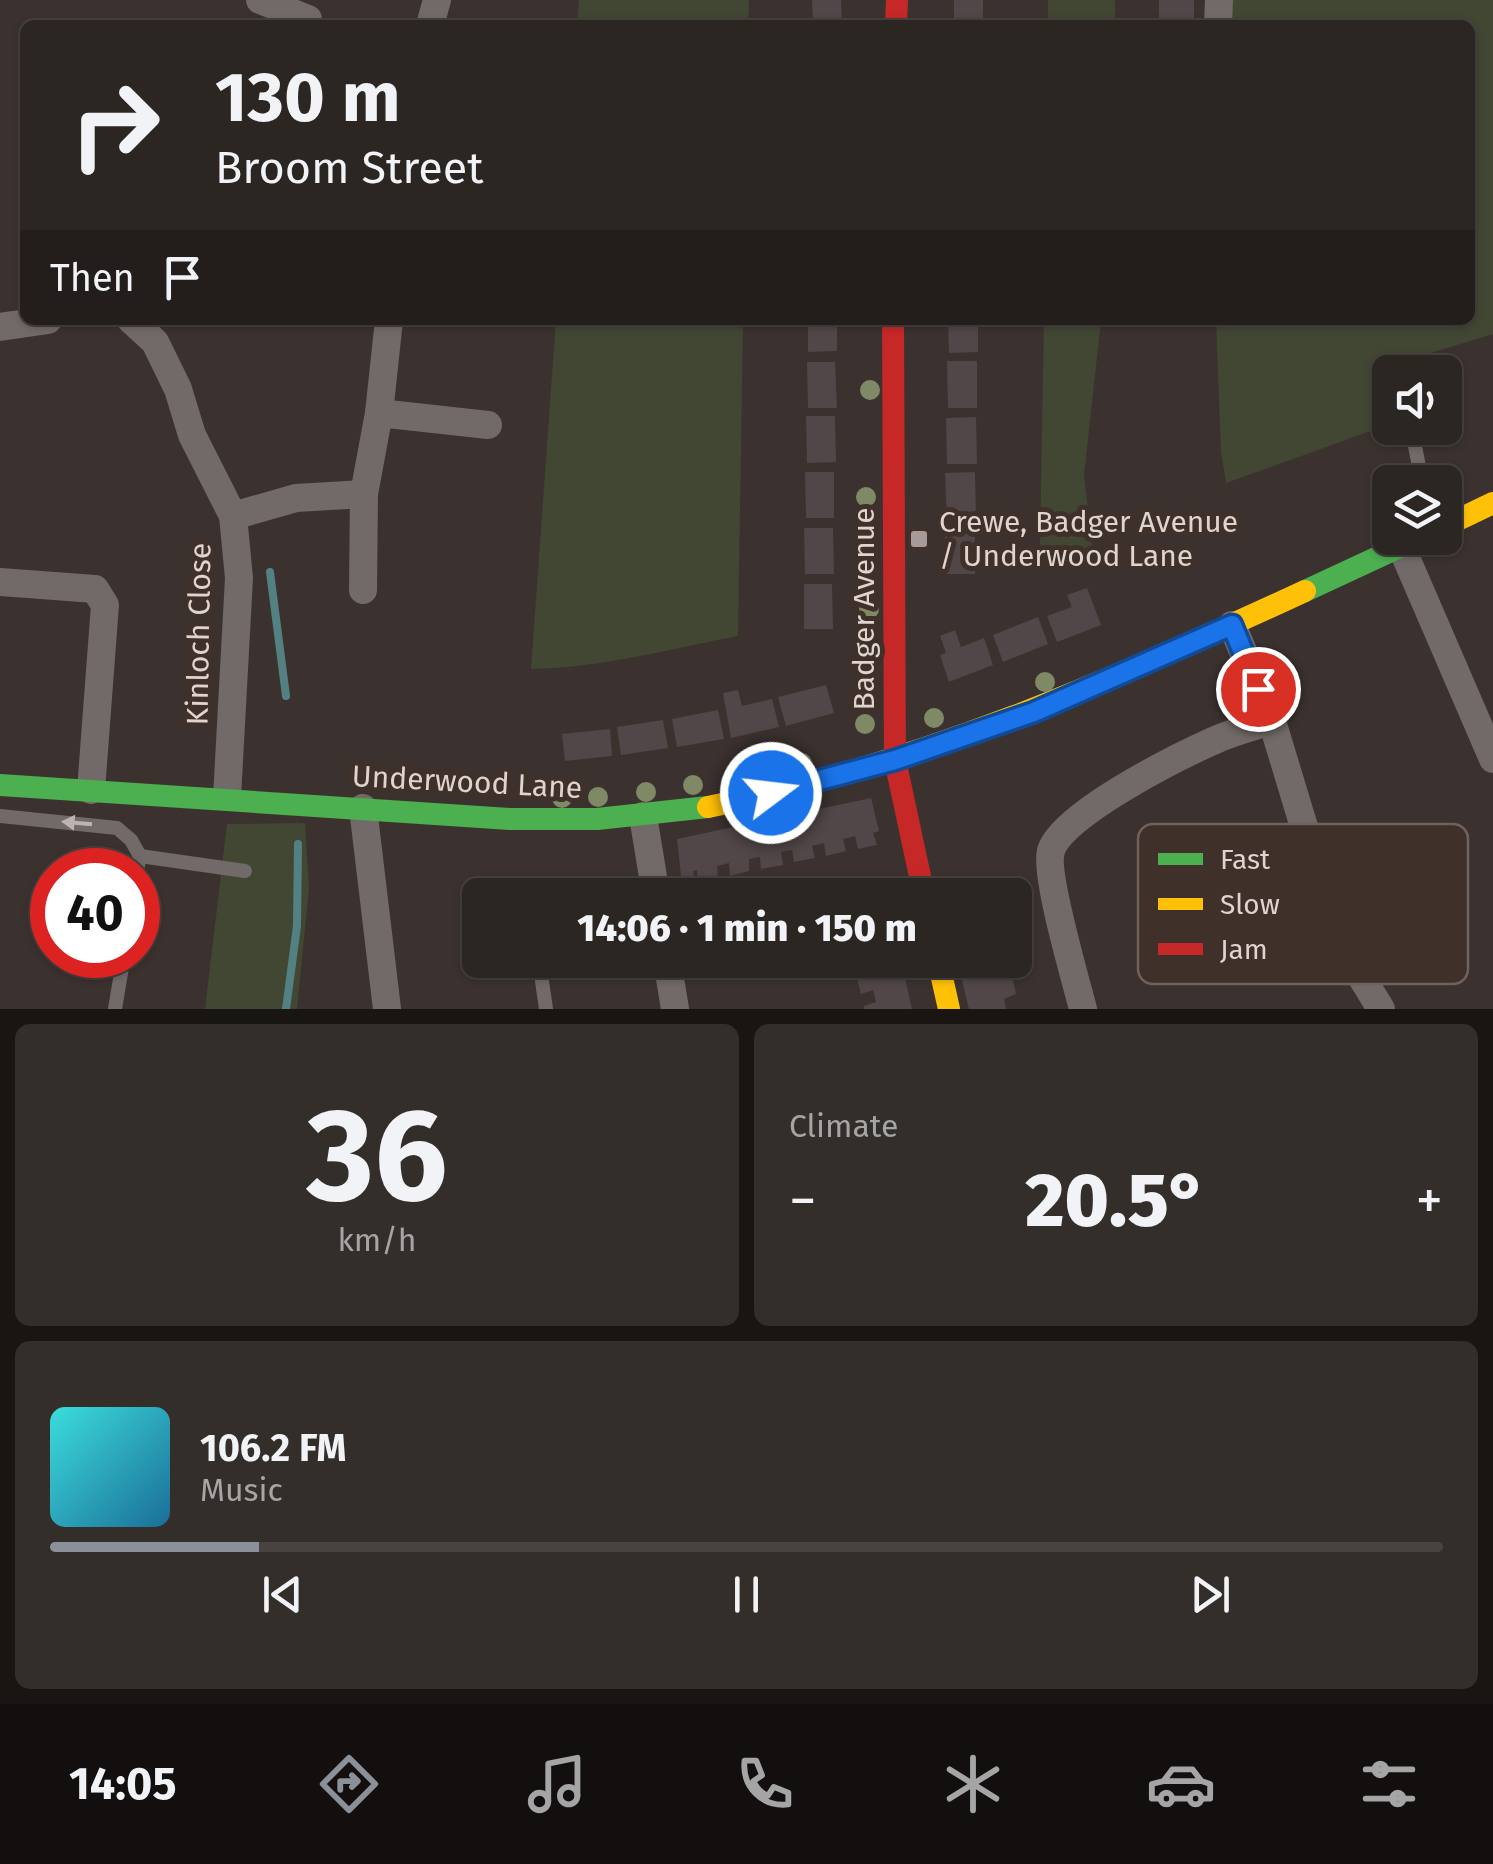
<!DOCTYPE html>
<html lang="en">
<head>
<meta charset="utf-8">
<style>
  body { margin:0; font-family:"Fira Sans",sans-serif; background:#342e2b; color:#f1f3f6; height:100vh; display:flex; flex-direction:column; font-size:38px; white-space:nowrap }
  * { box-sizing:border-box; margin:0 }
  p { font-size:32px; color:#a6a5a6 }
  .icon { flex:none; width:55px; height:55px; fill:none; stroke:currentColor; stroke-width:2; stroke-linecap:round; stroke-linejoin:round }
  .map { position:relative; height:1009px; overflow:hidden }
  .panel { display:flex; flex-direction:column; gap:15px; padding:15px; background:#181513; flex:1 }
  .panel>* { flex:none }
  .hud { position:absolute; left:20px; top:20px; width:1455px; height:305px; border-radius:15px; box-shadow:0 2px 8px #0004,0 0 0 2px #484341; background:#2c2623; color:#f1f3f6; overflow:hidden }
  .tools { position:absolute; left:1372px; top:355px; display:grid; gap:20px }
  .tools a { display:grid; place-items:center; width:90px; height:90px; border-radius:15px; background:#2c2623; box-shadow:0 2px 8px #0004,0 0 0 2px #484341; font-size:50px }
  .speed { position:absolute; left:30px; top:848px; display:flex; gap:20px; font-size:50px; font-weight:700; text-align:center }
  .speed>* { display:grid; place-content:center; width:130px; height:130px; border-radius:50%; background:#2c2623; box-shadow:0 2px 8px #0004,0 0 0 2px #484341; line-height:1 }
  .speed .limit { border:15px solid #d22; background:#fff; color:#111 }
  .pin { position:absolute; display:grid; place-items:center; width:85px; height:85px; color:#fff; margin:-42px; border:5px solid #fff; border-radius:50%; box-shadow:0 2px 10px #0007 }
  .me { position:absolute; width:110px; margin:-55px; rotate:75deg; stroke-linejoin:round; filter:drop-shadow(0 0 8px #0008) }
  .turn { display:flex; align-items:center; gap:35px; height:210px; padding:0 30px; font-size:45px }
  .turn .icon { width:130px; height:130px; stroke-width:2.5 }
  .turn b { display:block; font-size:70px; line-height:85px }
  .then { display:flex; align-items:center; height:95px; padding:0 30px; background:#0003; gap:20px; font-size:38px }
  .big { font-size:75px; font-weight:800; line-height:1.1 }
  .panel .widget { flex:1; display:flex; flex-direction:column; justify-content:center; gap:15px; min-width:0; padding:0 35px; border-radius:15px; background:#342e2b }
  .panel .dial { align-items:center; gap:0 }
  .dial b { font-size:130px; line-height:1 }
  .song { display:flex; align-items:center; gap:30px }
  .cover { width:120px; height:120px; border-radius:15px; background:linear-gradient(135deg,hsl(180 70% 55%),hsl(200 70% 35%)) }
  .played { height:10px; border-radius:5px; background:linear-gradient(90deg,#8c9099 15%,#484341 15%) }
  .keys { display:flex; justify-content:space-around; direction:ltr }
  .heat { display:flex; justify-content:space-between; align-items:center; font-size:55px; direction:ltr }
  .panel .tiles { flex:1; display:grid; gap:15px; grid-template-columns:1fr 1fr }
  .widget:last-child { grid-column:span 2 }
  .trip { position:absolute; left:462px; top:878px; width:570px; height:100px; border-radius:15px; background:#2c2623; box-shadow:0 2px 8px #0004,0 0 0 2px #484341; font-weight:800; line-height:100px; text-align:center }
  .menu { display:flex; height:160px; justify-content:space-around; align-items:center; background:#120f0e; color:#a6a5a6 }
  .menu .icon { width:70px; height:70px }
  .menu .on { color:#8c9099 }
  .menu b { font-size:45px; color:#f1f3f6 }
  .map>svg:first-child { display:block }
  .green { fill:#414733 }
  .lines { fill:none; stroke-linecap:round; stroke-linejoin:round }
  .stream { stroke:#538183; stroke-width:8 }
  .building { fill:#514648 }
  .lane { stroke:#716a68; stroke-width:14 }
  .street { stroke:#716a68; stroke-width:28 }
  .fast { stroke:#4caf50; stroke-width:22 }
  .slow { stroke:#ffc107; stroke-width:22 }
  .jam { stroke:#c62828; stroke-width:22 }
  .tree { fill:#808966 }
  .oneway { fill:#bdb4b1 }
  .route-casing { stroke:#114b97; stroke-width:25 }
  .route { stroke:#1a73e8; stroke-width:18 }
  .poi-dot { fill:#a59b98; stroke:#40302a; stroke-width:4 }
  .labels { text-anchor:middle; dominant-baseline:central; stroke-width:10; stroke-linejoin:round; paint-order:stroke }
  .poi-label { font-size:30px; fill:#ded4d0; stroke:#40302a; text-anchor:start }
  .street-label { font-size:30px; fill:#ded4d0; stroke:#40302a }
  .key { fill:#40302a; stroke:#6f615c; stroke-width:2.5 }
  .key-label { font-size:28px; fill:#ded4d0 }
</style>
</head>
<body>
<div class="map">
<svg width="1493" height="1009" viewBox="0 0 1493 1009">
  <rect width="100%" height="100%" fill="#3b322f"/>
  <!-- green -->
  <g class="green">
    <polygon points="579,0 749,0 748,25 577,25"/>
    <rect x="1048" y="0" width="67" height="25"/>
    <polygon points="1219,0 1493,0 1493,334 1411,359 1414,372 1390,372 1390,424 1226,483 1221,452 1216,320 1470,320 1470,25 1218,25"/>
    <path d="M556,320H743L738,636C670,649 600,668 531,669Z"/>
    <polygon points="1044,320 1101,320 1084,475 1093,553 1044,564 1040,544"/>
    <polygon points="305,823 309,887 297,1009 205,1009 227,824"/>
  </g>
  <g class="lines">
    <!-- stream -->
    <g class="stream">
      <polyline points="270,572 286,696"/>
      <polyline points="286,1009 297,926 298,844"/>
    </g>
  </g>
  <!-- building -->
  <g class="building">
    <polygon points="812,0 841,0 842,22 813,23"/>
    <polygon points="954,0 983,0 983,21 954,22"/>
    <rect x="1159" y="0" width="35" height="25"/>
    <polygon points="808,320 837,320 837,351 808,352"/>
    <polygon points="948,320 978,320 978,352 949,353"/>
    <polygon points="947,361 977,361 977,408 948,408"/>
    <polygon points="807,362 835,362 837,408 808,408"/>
    <polygon points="806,416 835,416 836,462 807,463"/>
    <polygon points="976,417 977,464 947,464 946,418"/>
    <polygon points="805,472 834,472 834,518 806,518"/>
    <polygon points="975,472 976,519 947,520 945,473"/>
    <polygon points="975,527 975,574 945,574 945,528"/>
    <polygon points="804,528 833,528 834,574 805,574"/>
    <polygon points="804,584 832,584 833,629 804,629"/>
    <polygon points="1087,588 1101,625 1057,642 1047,616 1072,607 1067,595"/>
    <polygon points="1038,617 1048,644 1003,662 993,635"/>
    <polygon points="955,630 961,647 984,638 993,665 949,682 940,655 946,653 940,636"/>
    <polygon points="826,685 834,713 786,726 778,697"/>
    <polygon points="738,690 742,706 772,699 779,727 731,738 723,693"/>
    <polygon points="718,710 724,739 677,747 672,719"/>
    <polygon points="663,720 668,748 621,755 617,727"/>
    <polygon points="610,729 612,756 565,761 562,734"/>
    <polygon points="871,798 879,831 873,833 877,845 858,849 855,836 843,839 846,851 826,856 824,843 812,846 815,858 794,862 792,850 781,852 783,865 761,869 760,857 749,859 749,871 730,876 729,863 717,866 718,878 698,882 697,870 693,871 695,883 682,885 677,839"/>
    <polygon points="977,879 978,885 990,881 994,895 942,895 940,889"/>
    <polygon points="866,960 901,960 912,1009 864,1009 864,1006 876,1002 873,990 861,994 856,974 869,970"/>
    <polygon points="957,960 1008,960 1009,964 997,968 999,980 1012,976 1016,994 1004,999 1006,1009 969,1009"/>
  </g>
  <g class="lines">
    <!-- lane -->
    <g class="lane">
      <polyline points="1412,431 1422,482"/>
      <polyline points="0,816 117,828 131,840 140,856"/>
      <polyline points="137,870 140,856 245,871"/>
      <polyline points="539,960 546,1009"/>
      <polyline points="115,1009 124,955"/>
    </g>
    <!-- street -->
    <g class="street">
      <polyline points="260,0 308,19"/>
      <polyline points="430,25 437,0"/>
      <polyline points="1218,25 1219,0"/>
      <polyline points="131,320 155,342 178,389 192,435 233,516 239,578 227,797"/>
      <polyline points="0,327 48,320"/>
      <polyline points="379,413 488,425"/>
      <polyline points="233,516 296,498 364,494 379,413 389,320"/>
      <polyline points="1401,546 1493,759"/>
      <polyline points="0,582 95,589 105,605 91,790"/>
      <polyline points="363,590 364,494"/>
      <polyline points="1232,625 1272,721 1331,916 1362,978 1381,1009"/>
      <polyline points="363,808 387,1009"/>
      <polyline points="643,816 656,895"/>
      <polyline points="1255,951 1331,916"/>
      <polyline points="667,960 675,1009"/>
      <path d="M1083,1009C1076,981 1044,873 1051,851C1061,815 1177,757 1213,741C1232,732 1252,727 1272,721"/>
    </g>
    <!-- fast -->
    <g class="fast">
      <polyline points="1305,591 1419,538"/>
      <polyline points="0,785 510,819 597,819 708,807"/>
    </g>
    <!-- slow -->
    <g class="slow">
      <polyline points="1445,526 1493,503"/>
      <path d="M708,807C917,765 1113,680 1305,591"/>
      <polyline points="938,960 949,1009"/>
    </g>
    <!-- jam -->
    <g class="jam">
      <polyline points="896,25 897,0"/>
      <polyline points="893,320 895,760 924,895"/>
    </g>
  </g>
  <!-- trees -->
  <g class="tree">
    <circle cx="870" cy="390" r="10"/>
    <circle cx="866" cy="497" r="10"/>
    <circle cx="869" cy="609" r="10"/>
    <circle cx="1045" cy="682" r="10"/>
    <circle cx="934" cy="718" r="10"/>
    <circle cx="865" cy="724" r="10"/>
    <circle cx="802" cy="763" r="10"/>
    <circle cx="747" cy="775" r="10"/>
    <circle cx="693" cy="785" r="10"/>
    <circle cx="646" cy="792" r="10"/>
    <circle cx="598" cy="797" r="10"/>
    <circle cx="562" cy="798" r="10"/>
  </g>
  <!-- one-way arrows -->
  <defs><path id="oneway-solid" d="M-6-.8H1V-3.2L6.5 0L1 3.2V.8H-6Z" transform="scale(2.5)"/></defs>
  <use class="oneway" href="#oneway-solid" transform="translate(77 823) rotate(-175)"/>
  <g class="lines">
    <!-- route casing -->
    <g class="route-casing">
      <polyline id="route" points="771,793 895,760 1034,712 1232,625 1258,689"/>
    </g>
    <!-- route -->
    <use href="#route" class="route"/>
  </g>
  <!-- markers -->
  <rect class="poi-dot" x="909" y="529" width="20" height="20" rx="5"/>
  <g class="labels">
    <!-- poi labels -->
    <g class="poi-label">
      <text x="939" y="522">Crewe, Badger Avenue<tspan x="939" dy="34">/ Underwood Lane</tspan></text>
    </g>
    <!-- street labels -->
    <g class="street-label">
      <text transform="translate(864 609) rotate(-90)">Badger Avenue</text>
      <text transform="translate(199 634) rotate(-89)">Kinloch Close</text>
      <text transform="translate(467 782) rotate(3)">Underwood Lane</text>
    </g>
  </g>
  <!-- legend -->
  <rect x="1138" y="824" width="330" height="160" rx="15" class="key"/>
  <rect x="1158" y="853" width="45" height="12" fill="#4caf50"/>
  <rect x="1158" y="898" width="45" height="12" fill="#ffc107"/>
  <rect x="1158" y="943" width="45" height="12" fill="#c62828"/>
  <g class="key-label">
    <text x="1220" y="869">Fast</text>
    <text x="1220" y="914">Slow</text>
    <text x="1220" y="959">Jam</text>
  </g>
</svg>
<div class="tools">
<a><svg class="icon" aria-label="sound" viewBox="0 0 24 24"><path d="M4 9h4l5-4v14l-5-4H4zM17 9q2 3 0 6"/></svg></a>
<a><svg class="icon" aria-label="layers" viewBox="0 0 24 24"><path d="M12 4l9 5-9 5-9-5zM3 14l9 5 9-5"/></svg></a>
</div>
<div class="speed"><div class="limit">40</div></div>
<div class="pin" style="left:1258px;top:689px;background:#d93025"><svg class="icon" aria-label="arrive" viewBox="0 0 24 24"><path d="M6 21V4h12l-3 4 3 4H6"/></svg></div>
<svg class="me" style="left:771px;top:793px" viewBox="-20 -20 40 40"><circle r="17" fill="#1a73e8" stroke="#fff" stroke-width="3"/><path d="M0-11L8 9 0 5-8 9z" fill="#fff"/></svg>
<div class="trip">14:06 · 1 min · 150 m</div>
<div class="hud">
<div class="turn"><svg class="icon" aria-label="right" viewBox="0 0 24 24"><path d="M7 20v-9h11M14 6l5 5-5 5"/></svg><div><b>130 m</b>Broom Street</div></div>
<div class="then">Then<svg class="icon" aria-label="arrive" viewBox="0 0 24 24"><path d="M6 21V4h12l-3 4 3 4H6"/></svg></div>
</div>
</div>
<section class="panel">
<div class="tiles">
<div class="widget dial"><b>36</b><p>km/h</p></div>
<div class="widget"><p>Climate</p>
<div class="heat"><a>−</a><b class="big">20.5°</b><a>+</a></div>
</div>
<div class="widget">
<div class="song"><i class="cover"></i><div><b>106.2 FM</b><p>Music</p></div></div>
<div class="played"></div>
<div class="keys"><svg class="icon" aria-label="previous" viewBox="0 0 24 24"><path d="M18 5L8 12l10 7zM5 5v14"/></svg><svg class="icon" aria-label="pause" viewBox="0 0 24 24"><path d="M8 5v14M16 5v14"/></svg><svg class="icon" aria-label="next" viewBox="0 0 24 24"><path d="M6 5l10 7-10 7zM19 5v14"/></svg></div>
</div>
</div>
</section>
<nav class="menu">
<b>14:05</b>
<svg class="icon on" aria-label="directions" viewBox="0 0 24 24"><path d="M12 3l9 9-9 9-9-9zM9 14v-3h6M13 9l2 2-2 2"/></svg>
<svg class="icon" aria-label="music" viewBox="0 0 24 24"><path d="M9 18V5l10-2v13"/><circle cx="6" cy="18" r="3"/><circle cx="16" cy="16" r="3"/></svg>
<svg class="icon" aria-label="phone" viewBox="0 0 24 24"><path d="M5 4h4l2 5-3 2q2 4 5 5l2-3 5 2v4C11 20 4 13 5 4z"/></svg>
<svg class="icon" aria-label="climate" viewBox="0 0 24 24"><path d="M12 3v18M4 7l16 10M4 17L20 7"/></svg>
<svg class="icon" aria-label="car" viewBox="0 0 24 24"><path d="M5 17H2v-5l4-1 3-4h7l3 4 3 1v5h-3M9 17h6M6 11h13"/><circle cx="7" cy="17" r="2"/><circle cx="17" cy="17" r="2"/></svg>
<svg class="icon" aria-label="filters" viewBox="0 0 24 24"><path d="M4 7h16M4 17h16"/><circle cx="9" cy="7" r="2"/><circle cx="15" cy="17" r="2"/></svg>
</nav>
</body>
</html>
